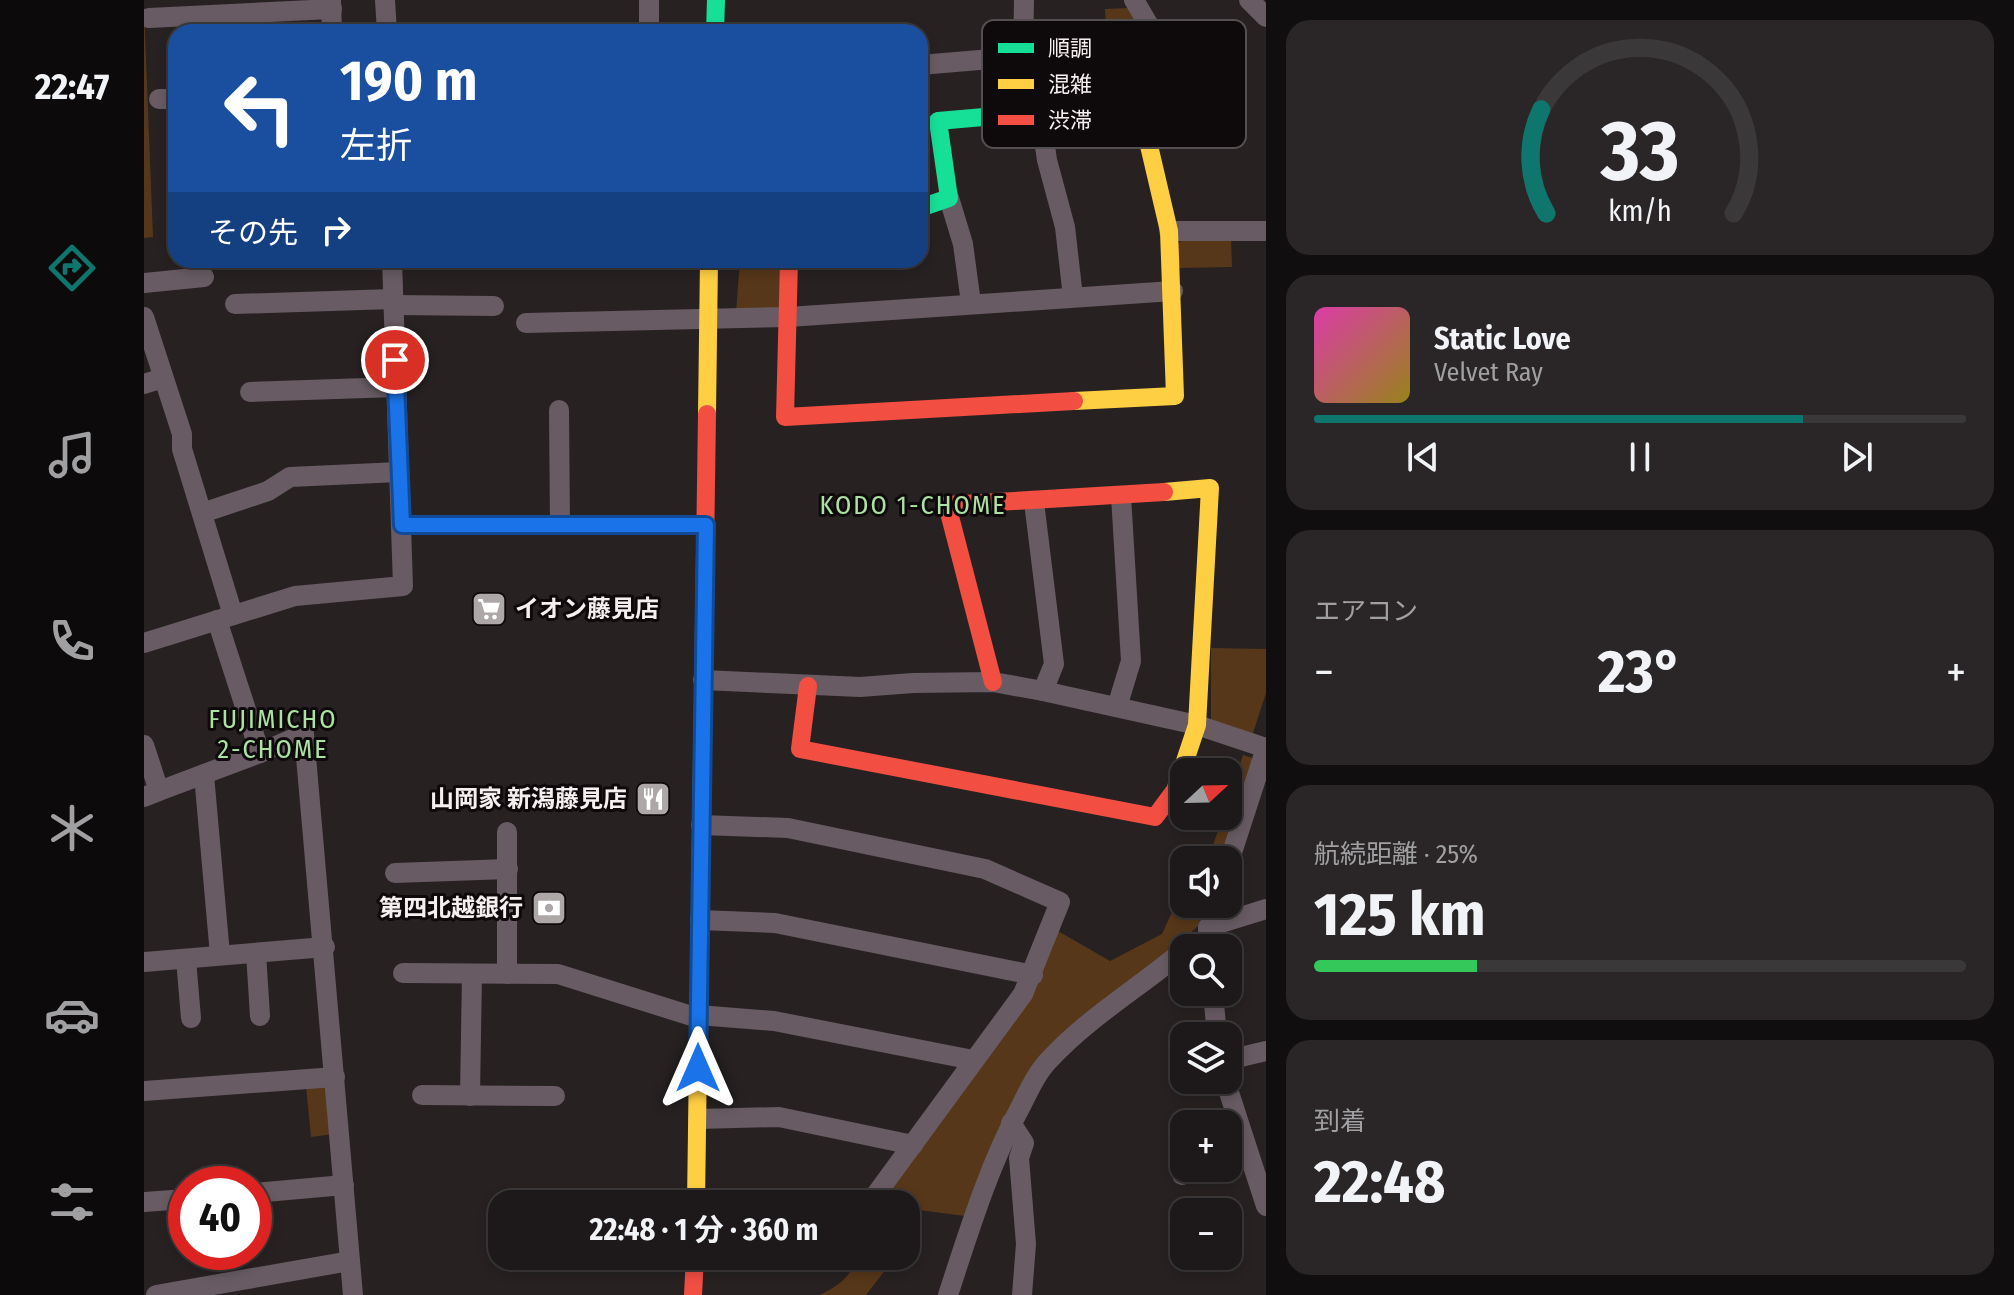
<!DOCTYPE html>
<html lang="ja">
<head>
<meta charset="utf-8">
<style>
  body { margin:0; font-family:"Fira Sans Condensed","Noto Sans JP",sans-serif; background:#2a2627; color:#f1f3f6; height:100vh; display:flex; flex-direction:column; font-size:30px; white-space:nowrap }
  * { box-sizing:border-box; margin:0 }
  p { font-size:26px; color:#a0a0a2 }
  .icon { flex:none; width:44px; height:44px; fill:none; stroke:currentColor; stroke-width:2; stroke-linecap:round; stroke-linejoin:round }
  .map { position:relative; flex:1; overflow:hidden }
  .drawer { display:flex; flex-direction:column; gap:20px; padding:20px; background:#100e0e; width:748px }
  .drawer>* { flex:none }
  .banner { position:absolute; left:24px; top:24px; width:760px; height:244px; border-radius:24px; box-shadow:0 4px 12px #0003,0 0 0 2px #3b3839; background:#1a4fa0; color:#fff; overflow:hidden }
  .needle { width:52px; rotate:68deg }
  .controls { position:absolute; left:1026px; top:758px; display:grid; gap:16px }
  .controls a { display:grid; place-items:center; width:72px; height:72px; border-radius:16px; background:#1d191a; box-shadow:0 4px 12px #0003,0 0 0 2px #3b3839; font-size:40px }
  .speed { position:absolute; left:24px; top:1166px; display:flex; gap:16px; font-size:40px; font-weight:700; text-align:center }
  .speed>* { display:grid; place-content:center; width:104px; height:104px; border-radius:50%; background:#1d191a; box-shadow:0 4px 12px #0003,0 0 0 2px #3b3839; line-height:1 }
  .speed .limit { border:12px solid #d22; background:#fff; color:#111 }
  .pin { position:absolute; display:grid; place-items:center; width:68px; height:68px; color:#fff; margin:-34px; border:4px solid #fff; border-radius:50%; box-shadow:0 2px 8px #0007 }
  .me { position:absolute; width:88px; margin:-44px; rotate:0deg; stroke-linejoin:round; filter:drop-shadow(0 0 6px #0008) }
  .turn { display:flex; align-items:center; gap:28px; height:168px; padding:0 40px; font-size:36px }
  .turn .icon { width:104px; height:104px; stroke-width:2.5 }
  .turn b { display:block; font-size:56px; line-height:68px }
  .then { display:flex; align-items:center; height:76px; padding:0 40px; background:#0003; gap:16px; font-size:30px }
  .big { font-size:60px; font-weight:700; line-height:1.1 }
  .drawer .widget { flex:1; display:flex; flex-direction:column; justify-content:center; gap:12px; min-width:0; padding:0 28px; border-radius:24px; background:#2a2627 }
  .drawer .dial { align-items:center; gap:0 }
  .dial svg { height:208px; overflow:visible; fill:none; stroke:#3b3839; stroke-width:7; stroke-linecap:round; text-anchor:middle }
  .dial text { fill:#f1f3f6; stroke:none }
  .song { display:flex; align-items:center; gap:24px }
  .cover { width:96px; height:96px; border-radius:12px; background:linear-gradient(135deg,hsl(320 70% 55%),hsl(50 70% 35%)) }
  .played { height:8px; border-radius:4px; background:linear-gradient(90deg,#0f766e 75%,#3b3839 75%) }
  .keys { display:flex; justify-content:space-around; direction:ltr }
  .heat { display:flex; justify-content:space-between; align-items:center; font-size:44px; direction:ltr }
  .charge { height:12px; border-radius:6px; background:linear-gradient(90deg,#34c759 25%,#3b3839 0) }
  .trip { position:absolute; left:344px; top:1190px; width:432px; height:80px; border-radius:24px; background:#1d191a; box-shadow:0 4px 12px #0003,0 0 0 2px #3b3839; font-weight:700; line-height:80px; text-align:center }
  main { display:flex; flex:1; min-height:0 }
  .tabs { display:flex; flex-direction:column; width:144px; justify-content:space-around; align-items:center; background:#0c0a0a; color:#a0a0a2 }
  .tabs .icon { width:56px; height:56px }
  .tabs .current { color:#0f766e }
  .tabs b { font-size:36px; color:#f1f3f6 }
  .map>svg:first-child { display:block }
  .green { fill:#573719 }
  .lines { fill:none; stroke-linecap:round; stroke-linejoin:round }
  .street { stroke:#685b63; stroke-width:20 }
  .fast { stroke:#16e098; stroke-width:18 }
  .slow { stroke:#ffcf43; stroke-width:18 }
  .jam { stroke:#f24e42; stroke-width:18 }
  .route-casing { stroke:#114b97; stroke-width:20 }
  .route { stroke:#1a73e8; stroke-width:14 }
  .labels { text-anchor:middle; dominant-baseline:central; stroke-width:6; stroke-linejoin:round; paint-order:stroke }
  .poi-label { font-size:24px; font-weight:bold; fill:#f6eff0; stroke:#0e0a0b; text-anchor:end }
  .neighbourhood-label { font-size:26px; letter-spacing:2px; fill:#ade1a3; stroke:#0e0a0b }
  .key { fill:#0e0a0b; stroke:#544f50; stroke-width:2 }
  .key-label { font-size:22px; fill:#f6eff0 }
</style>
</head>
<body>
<main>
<nav class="tabs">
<b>22:47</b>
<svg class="icon current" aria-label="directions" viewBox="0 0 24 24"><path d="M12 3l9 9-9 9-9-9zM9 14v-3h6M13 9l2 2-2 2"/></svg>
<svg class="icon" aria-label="music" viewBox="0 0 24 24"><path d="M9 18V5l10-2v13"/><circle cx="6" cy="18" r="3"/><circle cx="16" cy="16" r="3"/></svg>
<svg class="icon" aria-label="phone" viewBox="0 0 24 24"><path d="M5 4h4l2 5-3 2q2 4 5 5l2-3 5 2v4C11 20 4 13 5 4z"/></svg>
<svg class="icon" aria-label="climate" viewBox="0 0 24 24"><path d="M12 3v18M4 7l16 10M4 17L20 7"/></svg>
<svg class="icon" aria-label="car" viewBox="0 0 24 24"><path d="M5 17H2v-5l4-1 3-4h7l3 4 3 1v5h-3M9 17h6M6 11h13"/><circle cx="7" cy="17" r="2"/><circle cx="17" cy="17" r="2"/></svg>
<svg class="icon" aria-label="filters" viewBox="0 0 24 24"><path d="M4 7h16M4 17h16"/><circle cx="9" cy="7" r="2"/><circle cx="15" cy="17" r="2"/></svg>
</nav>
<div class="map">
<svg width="1122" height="1295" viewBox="0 0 1122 1295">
  <rect width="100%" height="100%" fill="#272122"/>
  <!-- green -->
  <g class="green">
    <polygon points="985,8 999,29 997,38 963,40 961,9"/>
    <polygon points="0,9 9,237 0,238"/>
    <polygon points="1087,237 1088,267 1034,268 1034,244 1040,238"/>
    <polygon points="596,260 641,260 640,313 592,313"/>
    <polygon points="1067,648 1122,649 1122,693 1108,736 1067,721"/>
    <polygon points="1099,755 1109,758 1076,860 1064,860 1079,816 1084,816 1084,800"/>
    <polygon points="1040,900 1040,904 1061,904 1054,926 1031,947 912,1040 821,1216 767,1209 762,1242 762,1204 733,1204 914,931 966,961 1018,934 1033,901"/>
    <polygon points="184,1084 190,1134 167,1137 162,1086"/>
    <path d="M710,1256H752L722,1295H676C693,1286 710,1277 710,1256Z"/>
  </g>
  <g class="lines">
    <!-- street -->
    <g class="street">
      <polyline points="187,0 188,32"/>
      <polyline points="241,0 243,32"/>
      <polyline points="1105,0 1122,17"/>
      <polyline points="5,18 188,9"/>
      <polyline points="505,32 505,0"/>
      <polyline points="1014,45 1025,71"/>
      <polyline points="879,58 880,0"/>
      <polyline points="776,65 1014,45 1006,27 990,0"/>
      <polyline points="15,99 32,99"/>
      <polyline points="896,112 903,160 921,227 929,297"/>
      <polyline points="805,198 819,244 827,303"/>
      <polyline points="1025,231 1122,231"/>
      <polyline points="0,283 60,277"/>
      <polyline points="91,304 249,299"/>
      <polyline points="249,305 350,306"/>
      <polyline points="0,317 38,434 38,449 89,615"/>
      <polyline points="382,323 644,317 1029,291"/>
      <polyline points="0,384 19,378"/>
      <polyline points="106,392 252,387"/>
      <polyline points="415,410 416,524"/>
      <polyline points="890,502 910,664 899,691"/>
      <polyline points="58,513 124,491 146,477 255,472"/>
      <polyline points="258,525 562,525"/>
      <polyline points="73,620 116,753 160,734 209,1295"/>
      <polyline points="0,643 151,596 259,586 248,260"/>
      <polyline points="559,680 716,687 769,683 849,682 899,691 1053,725 1122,748 1084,865"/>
      <polyline points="973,707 987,661 977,496"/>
      <polyline points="0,745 15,791 0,797"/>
      <polyline points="60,775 76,955"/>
      <polyline points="15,791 116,753"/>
      <polyline points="557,825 644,828 841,869 916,902 879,994 725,1204"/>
      <polyline points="363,832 363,974"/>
      <polyline points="251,873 364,869"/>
      <polyline points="556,920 631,923 889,975"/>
      <polyline points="1065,948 1064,927 1122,909"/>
      <polyline points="112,953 116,1016"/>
      <polyline points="42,959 47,1018"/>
      <polyline points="0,962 181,947"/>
      <polyline points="259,973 414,974 554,1018"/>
      <polyline points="1069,992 1073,1036"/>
      <polyline points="554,1015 630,1021 829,1060"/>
      <polyline points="1084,1060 1122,1051"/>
      <polyline points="1081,1080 1122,1206"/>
      <polyline points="0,1091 191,1077"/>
      <polyline points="278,1095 411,1096"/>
      <polyline points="326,1096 328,974"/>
      <polyline points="554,1119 635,1117 769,1145"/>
      <polyline points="867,1123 880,1143 875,1158 882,1244 878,1295"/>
      <polyline points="1038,1175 1048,1168"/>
      <polyline points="110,1193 200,1185"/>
      <polyline points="0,1202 42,1199"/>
      <polyline points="12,1295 206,1261"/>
      <path d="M804,1295C825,1231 845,1165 877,1106C885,1090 893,1072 906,1059C945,1017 996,987 1040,950"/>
    </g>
    <!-- fast -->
    <g class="fast">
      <polyline points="571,32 572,0"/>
      <polyline points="776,208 805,198 794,121 955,107"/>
    </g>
    <!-- slow -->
    <g class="slow">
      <polyline points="930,401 1031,396 1025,231 995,103 955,107"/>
      <polyline points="563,414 565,260"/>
      <polyline points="1020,492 1066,488 1053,725 1035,779"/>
      <polyline points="552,1204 558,762"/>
    </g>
    <!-- jam -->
    <g class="jam">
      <polyline points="645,260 641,417 930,401"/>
      <polyline points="849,682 803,505 1020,492"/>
      <polyline points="664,686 656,749 1011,817 1031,790 1035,779"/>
      <polyline points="558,762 563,414"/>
      <polyline points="549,1295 551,1256"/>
    </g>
  </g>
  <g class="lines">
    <!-- route casing -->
    <g class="route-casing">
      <polyline id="route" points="251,360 258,525 562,525 554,1068"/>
    </g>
    <!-- route -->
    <use href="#route" class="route"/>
  </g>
  <!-- icons -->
  <defs>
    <g id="supermarket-square" transform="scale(1.8)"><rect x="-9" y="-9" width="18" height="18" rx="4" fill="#aea7a8" stroke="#0e0a0b"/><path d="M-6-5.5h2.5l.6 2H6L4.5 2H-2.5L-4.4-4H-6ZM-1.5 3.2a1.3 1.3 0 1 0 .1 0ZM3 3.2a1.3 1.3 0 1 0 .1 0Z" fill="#fff"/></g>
    <g id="restaurant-square" transform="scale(1.8)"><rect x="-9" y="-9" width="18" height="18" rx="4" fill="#aea7a8" stroke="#0e0a0b"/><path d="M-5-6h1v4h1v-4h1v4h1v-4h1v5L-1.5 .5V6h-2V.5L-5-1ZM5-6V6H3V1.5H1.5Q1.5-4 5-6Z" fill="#fff"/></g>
    <g id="bank-square" transform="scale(1.8)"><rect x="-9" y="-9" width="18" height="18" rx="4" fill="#aea7a8" stroke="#0e0a0b"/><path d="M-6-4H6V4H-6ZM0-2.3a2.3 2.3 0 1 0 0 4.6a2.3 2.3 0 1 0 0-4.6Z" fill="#fff"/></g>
  </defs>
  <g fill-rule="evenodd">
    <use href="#supermarket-square" x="345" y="609"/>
    <use href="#restaurant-square" x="509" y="799"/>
    <use href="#bank-square" x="405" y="908"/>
  </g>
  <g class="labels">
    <!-- poi labels -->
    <g class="poi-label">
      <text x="371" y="609" text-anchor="start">イオン藤見店</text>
      <text x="483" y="799">山岡家 新潟藤見店</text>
      <text x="379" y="908">第四北越銀行</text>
    </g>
    <!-- neighbourhood labels -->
    <g class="neighbourhood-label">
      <text x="769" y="505">KODO 1-CHOME</text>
      <text x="129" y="719">FUJIMICHO<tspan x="129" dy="30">2-CHOME</tspan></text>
    </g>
  </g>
  <!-- legend -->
  <rect x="838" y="20" width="264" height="128" rx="12" class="key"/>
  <rect x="854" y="43" width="36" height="10" fill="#16e098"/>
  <rect x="854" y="79" width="36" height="10" fill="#ffcf43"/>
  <rect x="854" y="115" width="36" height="10" fill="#f24e42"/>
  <g class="key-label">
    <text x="904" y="56">順調</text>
    <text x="904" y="92">混雑</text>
    <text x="904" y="128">渋滞</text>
  </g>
</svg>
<div class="controls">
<a><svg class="needle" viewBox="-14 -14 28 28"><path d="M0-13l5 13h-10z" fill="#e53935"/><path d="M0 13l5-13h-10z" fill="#a0a0a2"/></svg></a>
<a><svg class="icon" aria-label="sound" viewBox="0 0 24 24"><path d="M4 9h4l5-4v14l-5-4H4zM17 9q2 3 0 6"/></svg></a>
<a><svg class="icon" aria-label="search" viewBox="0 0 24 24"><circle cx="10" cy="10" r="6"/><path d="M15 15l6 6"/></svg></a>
<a><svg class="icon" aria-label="layers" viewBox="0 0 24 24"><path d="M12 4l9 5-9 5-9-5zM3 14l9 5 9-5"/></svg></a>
<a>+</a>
<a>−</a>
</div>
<div class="speed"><div class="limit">40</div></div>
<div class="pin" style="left:251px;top:360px;background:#d93025"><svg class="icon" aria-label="arrive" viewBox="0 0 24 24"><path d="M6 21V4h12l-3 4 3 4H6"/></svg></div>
<svg class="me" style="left:554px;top:1068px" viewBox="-20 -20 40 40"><path d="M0-17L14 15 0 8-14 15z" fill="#1a73e8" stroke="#fff" stroke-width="4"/></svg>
<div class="trip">22:48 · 1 分 · 360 m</div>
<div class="banner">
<div class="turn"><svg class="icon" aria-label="left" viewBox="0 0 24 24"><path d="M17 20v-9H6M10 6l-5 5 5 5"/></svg><div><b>190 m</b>左折</div></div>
<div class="then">その先<svg class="icon" aria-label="right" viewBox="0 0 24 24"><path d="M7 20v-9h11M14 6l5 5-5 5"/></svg></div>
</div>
</div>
<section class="drawer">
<div class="widget dial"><svg viewBox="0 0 100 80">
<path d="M14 69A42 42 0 1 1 86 69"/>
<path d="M14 69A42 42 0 0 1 12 29" stroke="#0f766e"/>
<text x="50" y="56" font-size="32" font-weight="700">33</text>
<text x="50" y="72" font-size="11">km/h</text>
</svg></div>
<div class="widget">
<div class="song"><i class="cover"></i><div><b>Static Love</b><p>Velvet Ray</p></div></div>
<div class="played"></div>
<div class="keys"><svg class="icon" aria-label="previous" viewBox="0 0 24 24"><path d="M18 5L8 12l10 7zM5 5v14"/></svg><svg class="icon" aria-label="pause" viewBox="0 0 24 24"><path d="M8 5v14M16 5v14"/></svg><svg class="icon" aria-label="next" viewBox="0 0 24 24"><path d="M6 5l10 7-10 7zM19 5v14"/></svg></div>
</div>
<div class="widget"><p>エアコン</p>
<div class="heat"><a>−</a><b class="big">23°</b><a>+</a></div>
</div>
<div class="widget"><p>航続距離 · 25%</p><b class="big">125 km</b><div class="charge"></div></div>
<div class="widget"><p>到着</p><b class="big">22:48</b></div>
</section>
</main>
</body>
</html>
